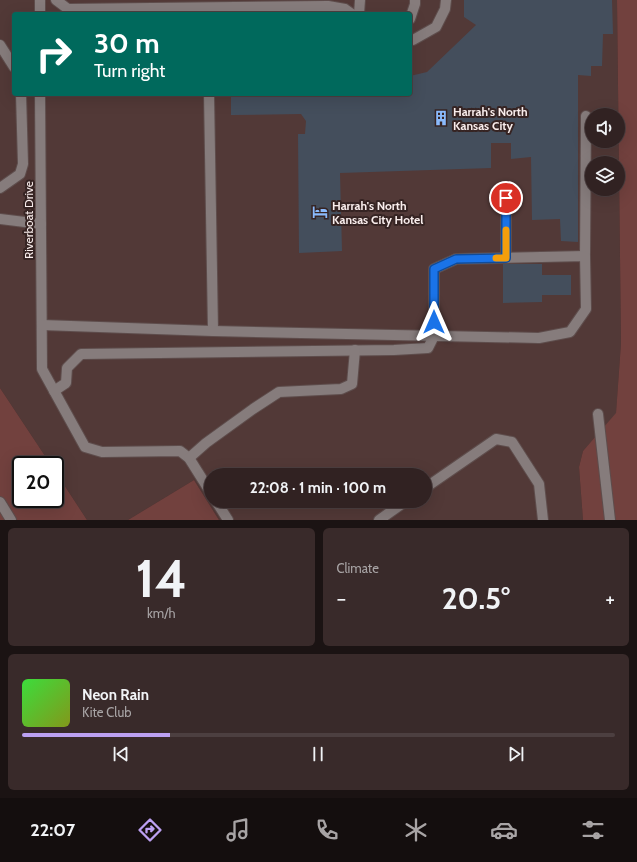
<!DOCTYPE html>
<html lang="en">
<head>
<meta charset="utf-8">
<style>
  body { margin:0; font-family:Cabin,sans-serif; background:#392a2a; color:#f1f3f6; height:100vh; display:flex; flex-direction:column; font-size:15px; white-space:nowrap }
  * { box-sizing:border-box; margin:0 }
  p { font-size:13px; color:#a8a4a5 }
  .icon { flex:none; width:22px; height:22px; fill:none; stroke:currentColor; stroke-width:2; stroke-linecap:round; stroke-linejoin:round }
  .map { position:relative; height:520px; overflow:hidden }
  .details { display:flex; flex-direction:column; gap:8px; padding:8px; background:#1b1313; flex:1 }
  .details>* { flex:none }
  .hud { position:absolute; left:12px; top:12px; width:400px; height:84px; border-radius:4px; box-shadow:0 4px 16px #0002,0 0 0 1px #4c3f40; background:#00695c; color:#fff; overflow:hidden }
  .controls { position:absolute; left:585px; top:108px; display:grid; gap:8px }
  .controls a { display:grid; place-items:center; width:40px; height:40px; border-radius:50%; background:#312222; box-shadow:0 4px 16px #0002,0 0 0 1px #4c3f40; font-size:20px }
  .speed { position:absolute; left:12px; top:456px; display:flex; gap:8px; font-size:20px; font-weight:700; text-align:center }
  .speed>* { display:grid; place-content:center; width:52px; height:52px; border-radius:50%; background:#312222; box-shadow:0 4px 16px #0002,0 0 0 1px #4c3f40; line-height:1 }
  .speed .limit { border:2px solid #111; border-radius:6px; background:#fff; color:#111 }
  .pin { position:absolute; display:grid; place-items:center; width:34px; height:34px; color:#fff; margin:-17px; border:2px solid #fff; border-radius:50%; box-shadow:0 1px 4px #0007 }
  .me { position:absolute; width:44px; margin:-22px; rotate:0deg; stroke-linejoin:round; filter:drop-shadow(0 0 3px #0008) }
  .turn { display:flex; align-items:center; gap:14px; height:84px; padding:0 16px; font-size:18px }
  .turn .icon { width:52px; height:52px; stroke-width:2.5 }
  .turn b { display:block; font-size:28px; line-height:34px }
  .big { font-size:30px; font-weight:700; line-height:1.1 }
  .details .tile { flex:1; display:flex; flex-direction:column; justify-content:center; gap:6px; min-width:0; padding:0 14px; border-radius:6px; background:#392a2a }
  .details .dial { align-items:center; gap:0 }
  .dial b { font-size:52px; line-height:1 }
  .song { display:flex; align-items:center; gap:12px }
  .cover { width:48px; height:48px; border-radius:6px; background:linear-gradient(135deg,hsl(120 70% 55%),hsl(70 70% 35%)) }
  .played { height:4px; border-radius:2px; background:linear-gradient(90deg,#bca0f2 25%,#4c3f40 25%) }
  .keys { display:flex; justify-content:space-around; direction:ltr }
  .heat { display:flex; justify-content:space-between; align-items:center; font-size:22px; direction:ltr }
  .details .tiles { flex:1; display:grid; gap:8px; grid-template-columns:1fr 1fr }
  .tile:last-child { grid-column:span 2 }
  .trip { position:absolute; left:204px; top:468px; width:228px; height:40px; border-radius:20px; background:#312222; box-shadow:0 4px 16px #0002,0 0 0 1px #4c3f40; font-weight:700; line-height:40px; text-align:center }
  .tab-bar { display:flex; height:64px; justify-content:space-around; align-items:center; background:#140e0e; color:#a8a4a5 }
  .tab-bar .icon { width:28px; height:28px }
  .tab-bar .selected { color:#bca0f2 }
  .tab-bar b { font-size:18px; color:#f1f3f6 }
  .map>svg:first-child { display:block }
  .built { fill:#523937; fill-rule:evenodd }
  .green { fill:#72413e }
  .building { fill:#444e5c }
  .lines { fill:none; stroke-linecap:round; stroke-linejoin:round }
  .minor-casing { stroke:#5e4d4c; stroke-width:12 }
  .minor { stroke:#867c7c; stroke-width:10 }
  .route-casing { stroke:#114b97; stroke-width:10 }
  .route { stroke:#1a73e8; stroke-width:7 }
  .slow { stroke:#f59e0b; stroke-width:7 }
  .labels { text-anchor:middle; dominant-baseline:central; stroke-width:4; stroke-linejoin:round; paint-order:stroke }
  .poi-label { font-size:12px; font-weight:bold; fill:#f9edec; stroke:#362423; text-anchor:start }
  .street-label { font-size:12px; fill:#f9edec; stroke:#362423 }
</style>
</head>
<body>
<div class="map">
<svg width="637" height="520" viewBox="0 0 637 520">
  <rect width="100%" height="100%" fill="#412e2d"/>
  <!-- built -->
  <path class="built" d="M0,0H617L621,343L616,414L583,451L579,467L583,520H219L194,480L128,520H87L55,471V465H51L0,388ZM14,14H410V94H14ZM592,115H618V141H592ZM592,163H618V189H592ZM211,475H425V501H211Z"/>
  <!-- green -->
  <g class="green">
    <polygon points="617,0 637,0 637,520 583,520 579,467 583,451 616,413 621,343"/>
    <polygon points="0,388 51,465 21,465 21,499 55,499 55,471 87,520 0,520"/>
    <polygon points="194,480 219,520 128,520"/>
  </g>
  <!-- building -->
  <g class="building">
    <polygon points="464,0 612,0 613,34 603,34 602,66 591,66 591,76 578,75 578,242 561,241 560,219 532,220 531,157 511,159 511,143 491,143 491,168 340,173 342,251 299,253 298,134 305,134 306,121 301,114 231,115 231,94 410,94 410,76 427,72 476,25 464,17"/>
    <polygon points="503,264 542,264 542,275 571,275 571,295 542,295 542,302 503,303"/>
  </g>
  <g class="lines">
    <!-- minor casing -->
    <g class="minor-casing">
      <g id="minor">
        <polyline points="40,0 40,14"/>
        <polyline points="56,0 68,9 328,6 345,9 352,14"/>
        <polyline points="359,14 360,0"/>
        <polyline points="410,19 415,4 415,0"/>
        <polyline points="410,40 413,40 436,27 445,9 446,0"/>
        <polyline points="0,45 14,67"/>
        <polyline points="40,94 42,369 85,447 102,452 180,451 189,458 211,493"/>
        <polyline points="209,94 213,331"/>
        <polyline points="0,188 20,174 23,164 21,94"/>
        <polyline points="0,219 41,224"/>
        <polyline points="585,256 586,116"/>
        <polyline points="506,258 506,198"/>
        <polyline points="42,325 213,331 539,338 570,332 586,309 585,256 456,259 434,269 434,336 428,348 394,350 81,354 67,368 66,383 54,391"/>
        <polyline points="598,414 610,520"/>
        <polyline points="189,458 206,443 253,409 279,392 341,389 352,384 355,350"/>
        <polyline points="425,488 496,439 512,442 539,484 543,520"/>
        <polyline points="216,501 228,520"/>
        <polyline points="0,502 11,520"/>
        <polyline points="379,520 406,501"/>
      </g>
    </g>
    <!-- minor -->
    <use href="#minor" class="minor"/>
  </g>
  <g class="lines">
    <!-- route casing -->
    <g class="route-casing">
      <polyline id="route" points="434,322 434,269 456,259 506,258 506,198"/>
    </g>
    <!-- route -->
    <use href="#route" class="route"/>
    <!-- slow -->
    <polyline class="slow" points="496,258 506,258 506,230"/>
  </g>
  <!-- icons -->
  <defs>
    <g id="building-bare" transform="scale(1.2)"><path d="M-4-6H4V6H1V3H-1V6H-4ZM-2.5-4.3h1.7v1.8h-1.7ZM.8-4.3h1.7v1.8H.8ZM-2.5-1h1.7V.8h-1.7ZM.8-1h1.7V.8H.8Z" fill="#8abafc" stroke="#362423" stroke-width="2.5" paint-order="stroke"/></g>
    <g id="hotel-bare" transform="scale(1.2)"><path d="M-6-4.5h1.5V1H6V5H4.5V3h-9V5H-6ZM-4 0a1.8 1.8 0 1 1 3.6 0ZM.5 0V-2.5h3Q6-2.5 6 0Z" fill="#8abafc" stroke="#362423" stroke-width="2.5" paint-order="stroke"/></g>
  </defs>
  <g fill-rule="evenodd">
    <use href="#building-bare" x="441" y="118"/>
    <use href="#hotel-bare" x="320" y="212"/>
  </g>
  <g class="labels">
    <!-- poi labels -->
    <g class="poi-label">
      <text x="453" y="111">Harrah's North<tspan x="453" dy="14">Kansas City</tspan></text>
      <text x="332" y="205">Harrah's North<tspan x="332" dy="14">Kansas City Hotel</tspan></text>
    </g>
    <!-- street labels -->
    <g class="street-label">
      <text transform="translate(28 220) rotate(-90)">Riverboat Drive</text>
    </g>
  </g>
</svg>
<div class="controls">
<a><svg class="icon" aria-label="sound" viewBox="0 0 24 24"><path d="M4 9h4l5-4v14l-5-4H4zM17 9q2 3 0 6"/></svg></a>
<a><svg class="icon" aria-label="layers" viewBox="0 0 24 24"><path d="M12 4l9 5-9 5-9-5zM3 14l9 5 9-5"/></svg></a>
</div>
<div class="speed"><div class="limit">20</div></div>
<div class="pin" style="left:506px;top:198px;background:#d93025"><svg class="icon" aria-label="arrive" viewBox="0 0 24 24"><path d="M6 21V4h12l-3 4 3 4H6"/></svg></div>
<svg class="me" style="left:434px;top:322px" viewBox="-20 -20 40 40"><path d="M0-17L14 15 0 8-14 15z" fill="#1a73e8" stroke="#fff" stroke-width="4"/></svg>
<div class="trip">22:08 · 1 min · 100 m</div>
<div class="hud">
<div class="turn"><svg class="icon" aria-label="right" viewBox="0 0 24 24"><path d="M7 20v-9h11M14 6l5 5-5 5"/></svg><div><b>30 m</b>Turn right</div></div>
</div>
</div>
<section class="details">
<div class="tiles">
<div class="tile dial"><b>14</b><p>km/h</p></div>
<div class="tile"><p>Climate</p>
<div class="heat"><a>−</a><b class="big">20.5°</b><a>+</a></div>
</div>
<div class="tile">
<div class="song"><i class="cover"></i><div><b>Neon Rain</b><p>Kite Club</p></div></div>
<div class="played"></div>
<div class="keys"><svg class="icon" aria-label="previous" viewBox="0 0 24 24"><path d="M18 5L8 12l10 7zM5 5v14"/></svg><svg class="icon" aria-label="pause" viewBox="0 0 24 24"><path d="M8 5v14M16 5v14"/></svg><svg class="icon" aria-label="next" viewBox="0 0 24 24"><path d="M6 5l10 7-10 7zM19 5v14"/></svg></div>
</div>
</div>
</section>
<nav class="tab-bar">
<b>22:07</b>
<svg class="icon selected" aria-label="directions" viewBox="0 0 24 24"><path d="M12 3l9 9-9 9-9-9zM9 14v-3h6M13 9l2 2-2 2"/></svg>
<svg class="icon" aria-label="music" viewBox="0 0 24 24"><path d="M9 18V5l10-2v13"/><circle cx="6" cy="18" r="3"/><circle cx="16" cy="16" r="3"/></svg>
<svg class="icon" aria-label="phone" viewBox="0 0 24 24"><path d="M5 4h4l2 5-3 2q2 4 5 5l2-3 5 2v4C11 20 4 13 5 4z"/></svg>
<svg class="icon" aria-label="climate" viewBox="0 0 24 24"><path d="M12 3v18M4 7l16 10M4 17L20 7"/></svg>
<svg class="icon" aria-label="car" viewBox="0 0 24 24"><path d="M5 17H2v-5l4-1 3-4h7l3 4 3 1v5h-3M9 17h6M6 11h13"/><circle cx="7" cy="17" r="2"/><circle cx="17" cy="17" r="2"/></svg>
<svg class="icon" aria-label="filters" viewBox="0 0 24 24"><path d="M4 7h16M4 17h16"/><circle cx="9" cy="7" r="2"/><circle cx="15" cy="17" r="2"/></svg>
</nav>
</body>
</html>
